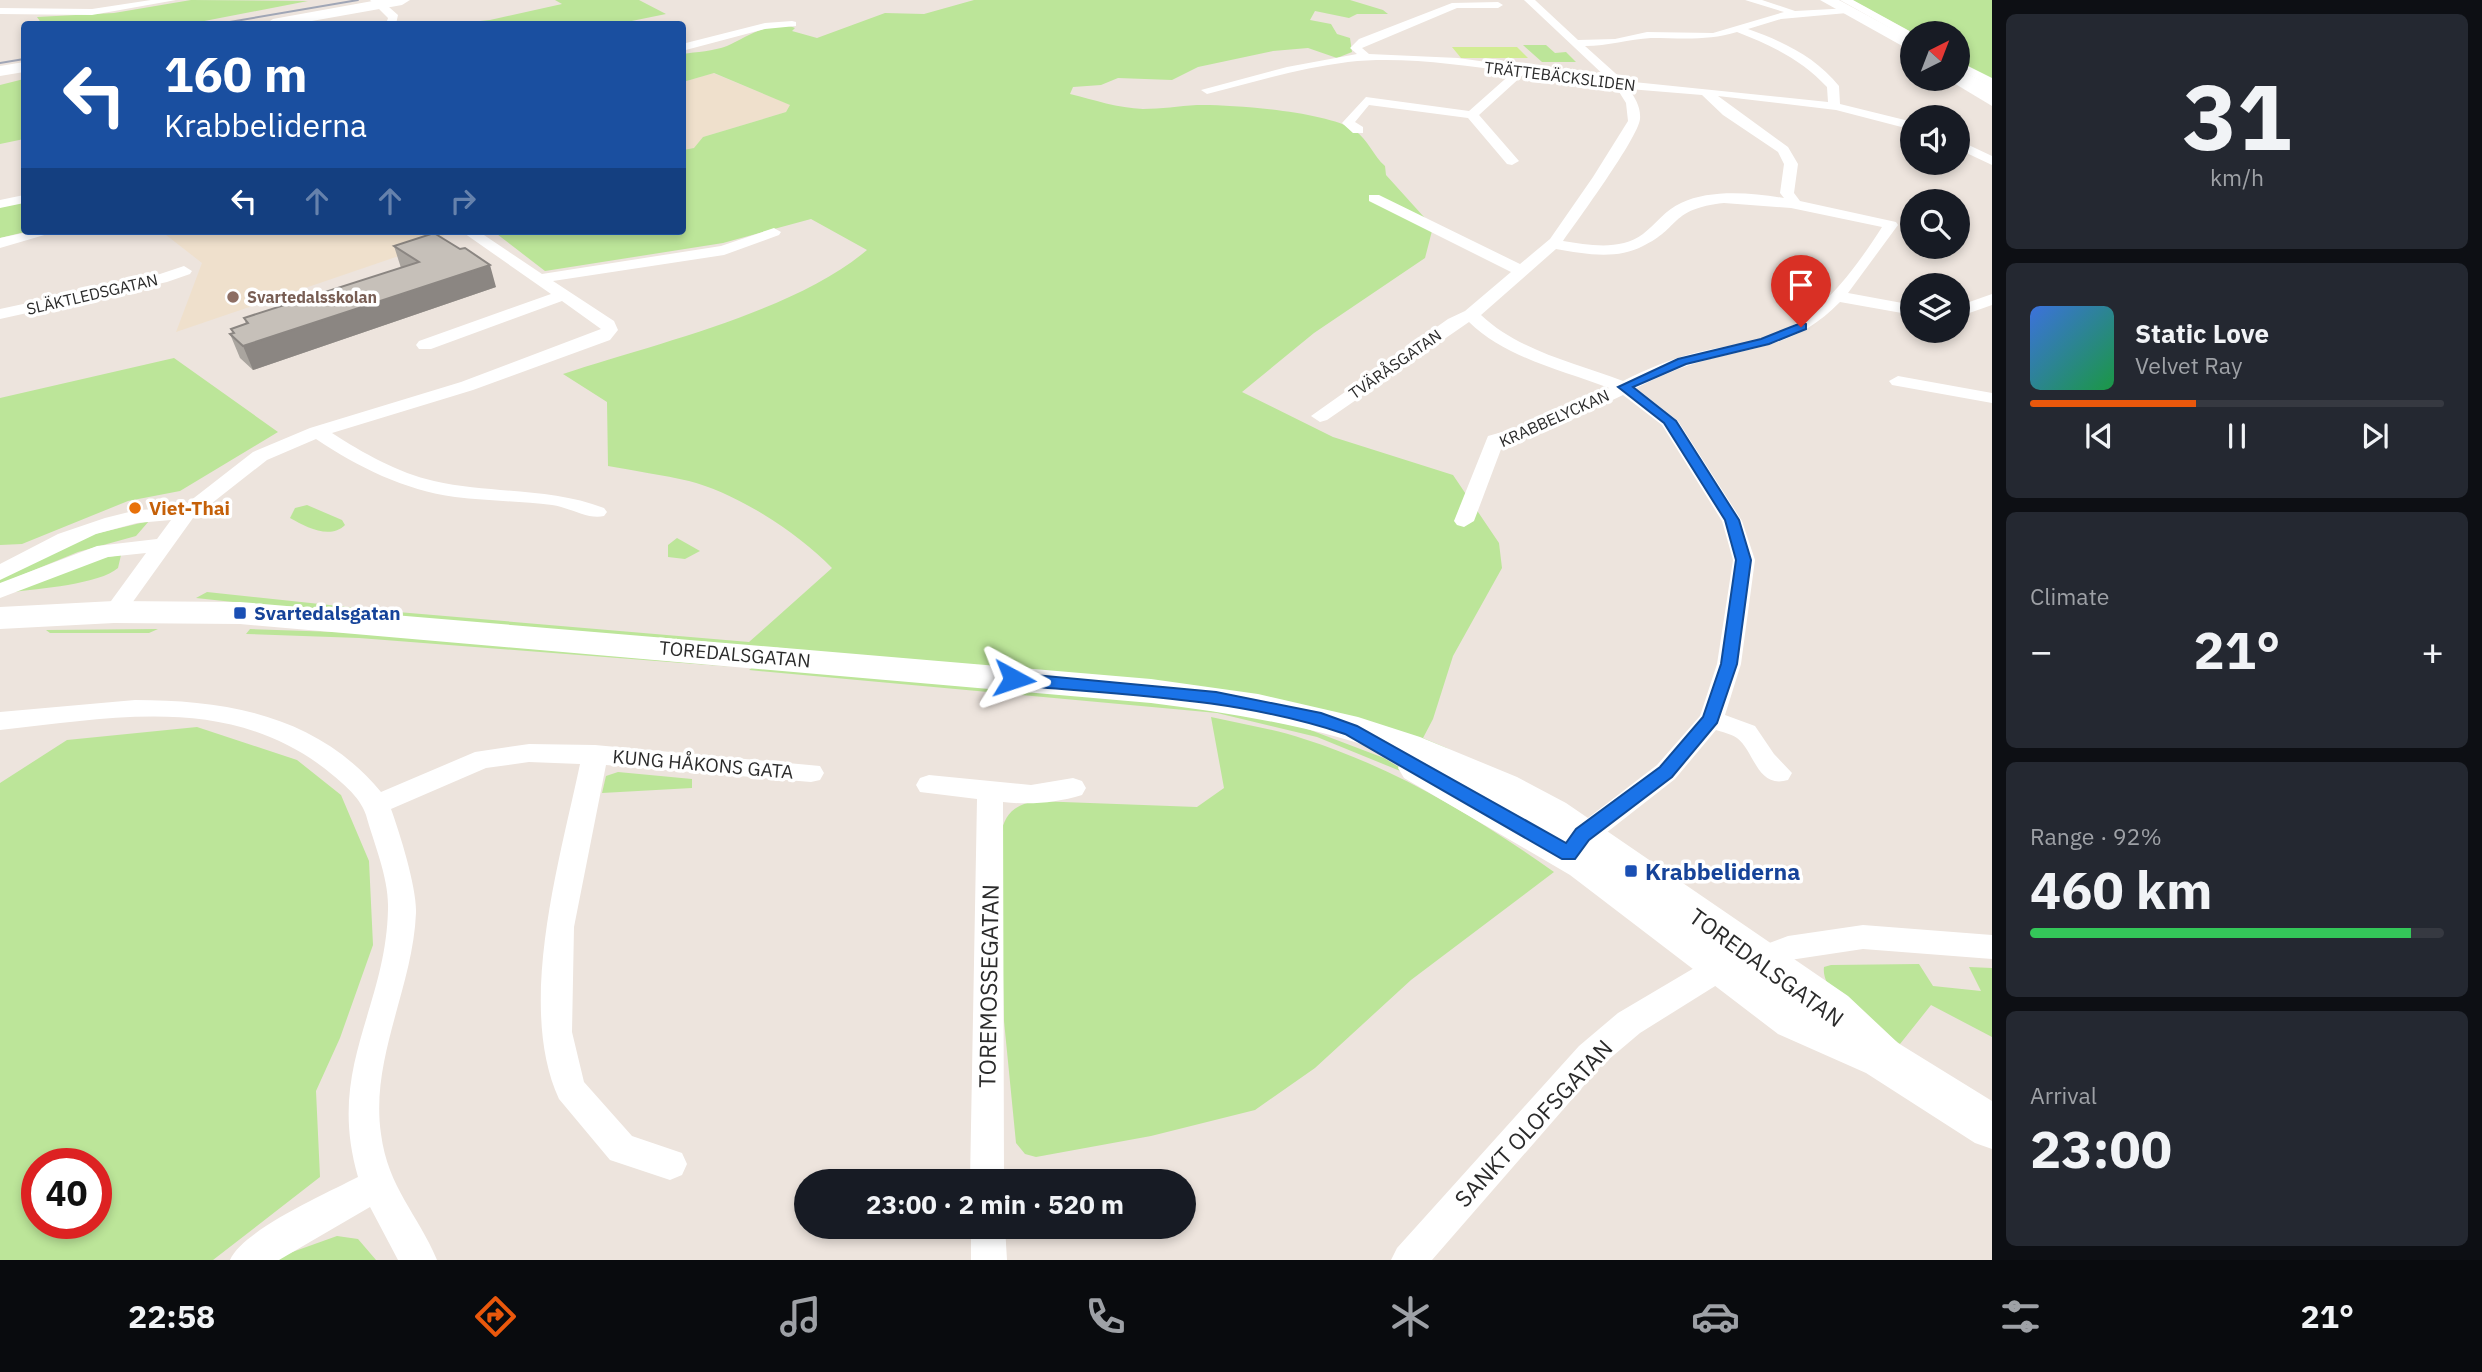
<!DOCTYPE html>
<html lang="en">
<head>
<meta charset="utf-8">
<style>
  body { margin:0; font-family:"IBM Plex Sans",sans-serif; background:#242831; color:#f1f3f6; height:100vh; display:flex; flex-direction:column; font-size:26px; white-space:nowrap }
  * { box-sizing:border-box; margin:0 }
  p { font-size:23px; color:#9ea1a6 }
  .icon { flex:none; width:38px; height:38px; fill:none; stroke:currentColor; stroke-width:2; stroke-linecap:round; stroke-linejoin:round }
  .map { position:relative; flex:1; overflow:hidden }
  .panel { display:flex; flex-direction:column; gap:14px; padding:14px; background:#0d0f14; width:490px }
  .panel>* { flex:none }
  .hud { position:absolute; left:21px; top:21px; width:665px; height:214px; border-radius:7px; box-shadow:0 4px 10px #0003; background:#1a4fa0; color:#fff; overflow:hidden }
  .needle { width:46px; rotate:42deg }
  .controls { position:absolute; left:1900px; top:21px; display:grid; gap:14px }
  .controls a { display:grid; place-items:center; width:70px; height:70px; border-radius:50%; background:#171b24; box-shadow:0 4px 10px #0003; font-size:35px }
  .speed { position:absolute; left:21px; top:1148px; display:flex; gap:14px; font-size:35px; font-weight:700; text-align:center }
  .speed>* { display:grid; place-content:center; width:91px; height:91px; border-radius:50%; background:#171b24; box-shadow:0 4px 10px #0003; line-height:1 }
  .speed .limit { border:10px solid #d22; background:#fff; color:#111 }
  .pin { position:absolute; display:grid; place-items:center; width:60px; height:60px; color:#fff; margin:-72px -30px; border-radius:50% 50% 50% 0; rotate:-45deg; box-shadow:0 0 7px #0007 }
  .pin .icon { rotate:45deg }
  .me { position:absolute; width:77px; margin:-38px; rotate:95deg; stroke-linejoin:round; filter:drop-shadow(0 0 5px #0008) }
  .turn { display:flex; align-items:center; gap:24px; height:147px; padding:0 28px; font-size:32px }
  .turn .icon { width:91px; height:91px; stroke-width:2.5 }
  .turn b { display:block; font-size:49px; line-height:60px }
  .lanes { display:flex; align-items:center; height:66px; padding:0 28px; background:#0003; justify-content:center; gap:35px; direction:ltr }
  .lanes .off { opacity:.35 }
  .big { font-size:52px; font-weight:700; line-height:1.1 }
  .panel .widget { flex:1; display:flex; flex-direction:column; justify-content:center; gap:10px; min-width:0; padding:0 24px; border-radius:10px; background:#242831 }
  .panel .dial { align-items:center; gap:0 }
  .dial b { font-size:91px; line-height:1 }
  .song { display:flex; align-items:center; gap:21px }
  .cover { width:84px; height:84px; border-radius:10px; background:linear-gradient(135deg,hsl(220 70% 55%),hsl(140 70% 35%)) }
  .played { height:7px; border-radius:4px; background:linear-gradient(90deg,#ea580c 40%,#363941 40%) }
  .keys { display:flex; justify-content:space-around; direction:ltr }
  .heat { display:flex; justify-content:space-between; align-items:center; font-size:38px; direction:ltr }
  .charge { height:10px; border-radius:5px; background:linear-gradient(90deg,#34c759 92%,#363941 0) }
  .trip { position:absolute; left:794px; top:1169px; width:402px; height:70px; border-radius:35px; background:#171b24; box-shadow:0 4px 10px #0003; font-weight:700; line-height:70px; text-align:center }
  .tab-bar { display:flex; height:112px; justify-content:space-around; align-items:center; background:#090b0e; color:#9ea1a6 }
  .tab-bar .icon { width:49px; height:49px }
  .tab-bar .selected { color:#ea580c }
  .tab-bar b { font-size:32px; color:#f1f3f6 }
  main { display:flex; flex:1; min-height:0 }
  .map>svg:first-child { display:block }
  .education { fill:#efe0cc }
  .green { fill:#bce599; fill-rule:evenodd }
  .pitch { fill:#d2ec94 }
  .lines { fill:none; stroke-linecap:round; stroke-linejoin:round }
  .street { fill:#fff; fill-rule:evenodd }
  .secondary { fill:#fff; fill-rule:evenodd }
  .tram { stroke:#a0a6b6; stroke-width:2 }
  .wall { fill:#aaa59f }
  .shaded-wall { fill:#8b8682 }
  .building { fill:#c6c0b9; stroke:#8b8682; stroke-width:2 }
  .route { fill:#1a73e8; stroke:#114b97; stroke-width:2 }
  .education-dot { fill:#8d6e63; stroke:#fff; stroke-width:2.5 }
  .food-dot { fill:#e8710a; stroke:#fff; stroke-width:2.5 }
  .transit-dot { fill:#1a4fb4; stroke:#fff; stroke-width:2.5 }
  .labels { text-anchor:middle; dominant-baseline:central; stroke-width:7; stroke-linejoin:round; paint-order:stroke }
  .far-street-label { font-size:16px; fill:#2b2b2b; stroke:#fff }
  .far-education-label { font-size:16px; font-weight:bold; fill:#785e54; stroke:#fff; text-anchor:start }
  .food-label { font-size:19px; font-weight:bold; fill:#c56008; stroke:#fff; text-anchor:start }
  .transit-label { font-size:19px; font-weight:bold; fill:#164399; stroke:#fff; text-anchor:start }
  .street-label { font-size:19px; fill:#2b2b2b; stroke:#fff }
  .near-transit-label { font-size:23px; font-weight:bold; fill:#164399; stroke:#fff; text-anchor:start }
  .near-street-label { font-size:23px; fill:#2b2b2b; stroke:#fff }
</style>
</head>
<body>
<main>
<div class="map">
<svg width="1992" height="1260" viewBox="0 0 1992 1260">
  <rect width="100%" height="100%" fill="#ede4dd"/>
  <!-- education -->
  <g class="education">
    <polygon points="713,73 791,105 786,112 703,137 695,148 683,150 683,82"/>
    <polygon points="161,231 449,231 434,244 176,332 202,263"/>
  </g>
  <!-- green -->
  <g class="green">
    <polygon points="191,0 308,1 189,24 42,24 37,17 114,13"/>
    <polygon points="555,0 639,0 666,14 617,24 460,23 490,20 562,4"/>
    <path d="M974,0H1350L1383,10L1388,14H1357L1349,18L1315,11L1310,20L1331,24L1337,34L1350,38L1352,52L1337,58L1308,48L1273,51L1198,67L1172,80L1118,78L1101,85L1073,87L1070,94C1094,100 1118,108 1143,109C1161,109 1179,106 1197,105C1231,104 1328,112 1354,130C1369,140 1373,156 1385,166L1386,175L1433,227L1425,258L1314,333L1242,392L1333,437L1453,475L1499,543L1502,568L1453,656L1433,719L1423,738L1449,749L1359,723L196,598L207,592L386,611L749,642L832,568C798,533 737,493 689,481C663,475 635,471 608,466L607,402L563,374C654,344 794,312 867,250L811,219L723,243L545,271L493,231H682L683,150L694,148L703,137L786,112L790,105L714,73L683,82V54C696,52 714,51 727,46C747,37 772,19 795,28L792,31L817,38L885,13L924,14Z"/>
    <polygon points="1852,0 1992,0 1992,80 1958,61 1958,33 1913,33"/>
    <polygon points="1523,45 1546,45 1555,53 1566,52 1576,62 1542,62"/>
    <polygon points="24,79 24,139 0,144 0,85"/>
    <polygon points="24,202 24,231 29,231 0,238 0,207"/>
    <polygon points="174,358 278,432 180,491 128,501 22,544 0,545 0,398"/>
    <path d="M307,505L342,520L345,525C330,540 306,527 290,518L295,508Z"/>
    <polygon points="149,521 136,536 78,552 0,584 0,577 69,540"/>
    <polygon points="677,538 700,551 685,559 668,557 668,545"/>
    <path d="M121,555L118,568C100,584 38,589 12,592L88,560Z"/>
    <polygon points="158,629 149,633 50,633 46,630"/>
    <polygon points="250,629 366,633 734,667 359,638 246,634"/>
    <polygon points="753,667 1208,707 1305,728 1384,758 1415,777 1317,737 1217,713 749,670"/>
    <path d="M1211,717C1242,724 1274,729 1304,739C1396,768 1476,817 1554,872L1411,980L1315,1068L1255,1110L1151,1136L1036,1157L1025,1154L1016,1143L1004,1021L1000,836C1005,814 1013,805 1036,801L1197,807L1224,788Z"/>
    <path d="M197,727L297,760L341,795L369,861L373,945L340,1038L316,1091L320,1177L213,1260H0V783L67,740ZM37,1164H96V1223H37Z"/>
    <polygon points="618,772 692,779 692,788 602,793 606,776"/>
    <path d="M1919,964L1933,986L1981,991L1969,967L1992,968V1037L1931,1005L1900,1044C1878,1028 1820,997 1824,967L1831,965Z"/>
    <polygon points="337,1236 358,1239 376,1260 270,1260"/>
  </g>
  <!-- pitch -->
  <polygon class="pitch" points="1452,47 1517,47 1528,58 1461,58"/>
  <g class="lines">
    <!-- street -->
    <g class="street">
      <polygon points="151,0 176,0 92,15 0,14 0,8 92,9"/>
      <polygon points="370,0 381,0 398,15 396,24 386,24 388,18"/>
      <path d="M1524,0H1535L1578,40L1615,39L1647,32L1713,33L1784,12L1745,0H1762L1795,11L1851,8V12L1847,13L1781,19L1748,29C1782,41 1816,57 1839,86L1840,104L1913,122V130L1836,110L1718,96L1788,147L1798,164L1794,193L1800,201L1896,222L1898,225L1848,293L1913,305V315L1840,302C1797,346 1759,346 1703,361C1680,367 1658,377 1636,388L1678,421L1742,521L1755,560L1741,664L1725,715L1755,726L1774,754L1792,773L1788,780C1757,789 1755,752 1737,738C1731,734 1722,732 1716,730L1675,779L1583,851L1573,855L1563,851L1560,844L1563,837L1657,765L1700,716L1717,664L1733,560L1722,521L1662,425L1623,395L1550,430L1503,444L1474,521L1464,527L1457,525L1454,521L1488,436L1537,422L1609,388C1562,370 1506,358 1469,322L1327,420L1320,422L1311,416L1448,319L1465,311L1511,272L1369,201V195H1379L1520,264L1550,239L1593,177L1628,121L1626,103L1616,87L1524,74L1479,115L1519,161L1512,165L1507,164L1468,118L1369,105L1355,122L1363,127V133H1353L1342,123L1366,97L1469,111L1513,72C1459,65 1402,56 1348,62C1300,68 1254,82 1207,94L1201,90L1287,67L1357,54L1350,48L1359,39L1452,3L1498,2L1503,5L1498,8H1457L1362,48L1369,54L1458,58L1608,79ZM1737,32C1771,45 1802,60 1827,87L1828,102L1624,81L1585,46C1608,46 1629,39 1651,38C1681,38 1708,41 1737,32ZM1629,89L1702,95L1723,115L1778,152L1784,164L1780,193L1784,198C1752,193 1711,189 1681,203C1665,210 1656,224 1643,234C1620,251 1589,245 1563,241C1577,221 1638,138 1640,119C1641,107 1635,98 1629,89ZM1724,203L1791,208L1882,227C1857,266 1825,311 1782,331C1756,343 1726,345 1699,352C1672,358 1647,369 1623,381C1575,363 1519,351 1481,315L1556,249C1584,254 1617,260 1643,246C1681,228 1669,209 1724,203Z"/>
      <polygon points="1840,0 1853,0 1913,33 1913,41"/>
      <polygon points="276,21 281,24 270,24 271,22"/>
      <polygon points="792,21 796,22 796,26 765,29 682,51 682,44 765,23"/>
      <polygon points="1958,61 1992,78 1992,87 1958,69"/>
      <polygon points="1958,77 1992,97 1992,106 1947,79"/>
      <polygon points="1958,140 1992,156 1992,165 1958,149"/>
      <polygon points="24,195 24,203 0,208 0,200"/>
      <path d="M774,228L781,232L779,235L724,255L553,281L614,321L618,330L610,340L473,390L332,433C363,453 398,473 434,481C491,494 549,487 604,508L607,512L604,516C588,520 569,507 552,505C520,501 487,501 455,497C404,490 358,467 316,439L267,460L193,518L122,617H106L103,612L146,553L108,557L0,598V583L97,546L157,539L171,520L137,523L96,534L0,580V564L58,534L105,518L137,510L181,508L253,452L310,428L461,382L601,329L562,301L431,349H419L416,345L419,341L551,294L461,231H478L542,274L721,246Z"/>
      <polygon points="32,231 58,231 0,248 0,238"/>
      <polygon points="184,266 192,271 190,274 167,282 0,319 0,309 157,275"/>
      <polygon points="1992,294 1992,305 1958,317 1958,306"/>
      <polygon points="1898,376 1992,393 1992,403 1892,385 1889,381"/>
      <path d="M135,700C228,700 318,716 381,792L475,752L529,744L595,745L820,766L824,773L820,780L811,782L606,765L574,927L572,1032L584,1082L632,1136L682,1153L687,1164L682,1175L670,1180L610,1160L559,1099C516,1006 560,860 580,764L529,762L486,768L391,809C400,834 417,888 416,913C413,988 370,1058 381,1134C388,1188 418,1214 437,1260H398L370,1207L279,1260H230C243,1230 327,1193 358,1177C326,1067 386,1010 388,909C389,878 374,844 366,815C360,796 339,780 324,768C227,694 113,718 0,730V712Z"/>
      <path d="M929,775L1031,785L1073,778L1082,781L1086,788L1082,795C1056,803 1030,805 1003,802L1004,1181H970L977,799L920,792L916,785L920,778Z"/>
      <polygon points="1863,925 1992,935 1992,959 1863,949 1790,960 1758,972 1728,978 1640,1033 1601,1066 1432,1260 1391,1260 1397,1248 1579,1046 1618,1013 1711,958 1756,948 1788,936"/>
      <polygon points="971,1227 1005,1227 1007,1260 971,1260"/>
    </g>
    <!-- secondary -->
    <g class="secondary">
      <polygon points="378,0 410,0 402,5 295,24 265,24 273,19"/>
      <polygon points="1820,0 1839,0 1913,40 1913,52"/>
      <polygon points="24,62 24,72 0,76 0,66"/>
      <polygon points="1958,69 1992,86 1992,98 1954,79 1958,79"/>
      <path d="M114,601L240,602L1151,679L1258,694L1358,717L1420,737L1517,777L1566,803L1848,996L1898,1043L1992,1101V1149L1975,1143L1866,1073L1778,1034L1570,875L1404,778L1398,768L1403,759C1323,727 1237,714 1151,703L240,624L114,623L0,629V607Z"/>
    </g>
    <!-- tram -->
    <g class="tram">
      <polyline points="218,24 358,0"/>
      <polyline points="0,63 24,59"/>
    </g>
  </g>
  <!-- wall -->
  <polygon class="wall" points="394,246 496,287 253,370 240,358 230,334 233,333 231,329 246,324 244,318 401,268"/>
  <!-- shaded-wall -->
  <polygon class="shaded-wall" points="490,265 496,287 253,370 243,346"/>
  <!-- building -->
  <polygon class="building" points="434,233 460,249 465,248 490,265 243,346 230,334 234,333 231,329 248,323 244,318 419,262 394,246"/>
  <!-- route -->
  <path class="route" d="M1801,323L1806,324V329L1769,344L1686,364L1633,387L1676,421L1739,520L1751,560L1737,664L1717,723L1672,777L1589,840L1575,859H1562L1345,734C1239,698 1124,695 1014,685L1005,679L1014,673L1216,692L1321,713L1357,726L1566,843L1576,829L1660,767L1703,717L1721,664L1736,560L1725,520L1664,423L1618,387L1678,359L1761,339Z"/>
  <!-- markers -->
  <circle class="education-dot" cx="233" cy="297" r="7"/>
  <circle class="food-dot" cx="135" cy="508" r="7"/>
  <g class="transit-dot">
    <rect x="233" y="606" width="14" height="14" rx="3.5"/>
    <rect x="1624" y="864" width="14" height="14" rx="3.5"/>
  </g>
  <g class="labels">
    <!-- far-street labels -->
    <g class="far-street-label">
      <text transform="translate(1560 76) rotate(7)">TRÄTTEBÄCKSLIDEN</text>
      <text transform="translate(92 294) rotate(-13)">SLÄKTLEDSGATAN</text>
      <text transform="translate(1395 364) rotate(-35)">TVÄRÅSGATAN</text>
      <text transform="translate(1554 418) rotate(-24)">KRABBELYCKAN</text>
    </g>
    <!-- far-education labels -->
    <g class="far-education-label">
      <text x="247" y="297">Svartedalsskolan</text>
    </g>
    <!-- food labels -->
    <g class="food-label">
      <text x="149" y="508">Viet-Thai</text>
    </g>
    <!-- transit labels -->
    <g class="transit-label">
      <text x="254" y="613">Svartedalsgatan</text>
    </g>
    <!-- street labels -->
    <g class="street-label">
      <text transform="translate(735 654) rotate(5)">TOREDALSGATAN</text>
      <text transform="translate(703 764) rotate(5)">KUNG HÅKONS GATA</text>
    </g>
    <!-- near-transit labels -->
    <g class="near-transit-label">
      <text x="1645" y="871">Krabbeliderna</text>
    </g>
    <!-- near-street labels -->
    <g class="near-street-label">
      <text transform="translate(1767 967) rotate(36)">TOREDALSGATAN</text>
      <text transform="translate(988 986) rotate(-89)">TOREMOSSEGATAN</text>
      <text transform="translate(1533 1123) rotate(-47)">SANKT OLOFSGATAN</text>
    </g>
  </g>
</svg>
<div class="controls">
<a><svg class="needle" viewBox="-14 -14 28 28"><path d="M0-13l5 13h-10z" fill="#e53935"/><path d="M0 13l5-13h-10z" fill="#9ea1a6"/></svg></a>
<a><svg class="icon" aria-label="sound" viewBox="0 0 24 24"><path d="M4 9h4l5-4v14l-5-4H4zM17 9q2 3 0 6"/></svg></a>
<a><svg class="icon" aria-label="search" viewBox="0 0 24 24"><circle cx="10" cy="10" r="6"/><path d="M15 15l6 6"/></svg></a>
<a><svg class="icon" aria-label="layers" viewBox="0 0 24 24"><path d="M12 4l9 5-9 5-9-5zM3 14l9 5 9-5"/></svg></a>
</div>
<div class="speed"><div class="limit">40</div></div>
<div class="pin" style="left:1801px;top:327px;background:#d93025"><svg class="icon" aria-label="arrive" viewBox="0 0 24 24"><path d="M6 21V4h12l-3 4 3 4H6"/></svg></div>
<svg class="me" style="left:1014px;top:679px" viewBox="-20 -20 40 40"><path d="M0-17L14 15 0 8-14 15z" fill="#1a73e8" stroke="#fff" stroke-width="4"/></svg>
<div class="trip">23:00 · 2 min · 520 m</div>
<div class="hud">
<div class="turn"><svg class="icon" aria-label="left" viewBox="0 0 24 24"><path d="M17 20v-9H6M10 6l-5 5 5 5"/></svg><div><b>160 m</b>Krabbeliderna</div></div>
<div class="lanes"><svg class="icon" aria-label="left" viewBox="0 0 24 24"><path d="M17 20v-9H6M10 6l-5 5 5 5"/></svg><svg class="icon off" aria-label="ahead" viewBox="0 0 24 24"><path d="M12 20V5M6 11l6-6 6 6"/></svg><svg class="icon off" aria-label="ahead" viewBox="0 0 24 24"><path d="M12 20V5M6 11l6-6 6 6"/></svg><svg class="icon off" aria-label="right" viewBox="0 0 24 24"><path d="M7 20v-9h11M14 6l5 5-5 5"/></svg></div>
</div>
</div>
<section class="panel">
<div class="widget dial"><b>31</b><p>km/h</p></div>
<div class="widget">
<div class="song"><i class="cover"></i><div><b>Static Love</b><p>Velvet Ray</p></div></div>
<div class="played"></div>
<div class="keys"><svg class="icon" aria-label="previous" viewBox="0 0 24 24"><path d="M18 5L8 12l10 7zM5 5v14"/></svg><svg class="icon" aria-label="pause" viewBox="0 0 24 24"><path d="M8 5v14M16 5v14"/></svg><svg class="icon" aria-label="next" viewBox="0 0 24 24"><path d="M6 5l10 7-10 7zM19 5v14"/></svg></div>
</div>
<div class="widget"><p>Climate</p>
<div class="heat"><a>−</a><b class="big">21°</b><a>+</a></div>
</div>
<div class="widget"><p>Range · 92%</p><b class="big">460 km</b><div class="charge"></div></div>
<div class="widget"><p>Arrival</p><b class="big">23:00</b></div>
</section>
</main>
<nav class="tab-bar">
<b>22:58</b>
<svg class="icon selected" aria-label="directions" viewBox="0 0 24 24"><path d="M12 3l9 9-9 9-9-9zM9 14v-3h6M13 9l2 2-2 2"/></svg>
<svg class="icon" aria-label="music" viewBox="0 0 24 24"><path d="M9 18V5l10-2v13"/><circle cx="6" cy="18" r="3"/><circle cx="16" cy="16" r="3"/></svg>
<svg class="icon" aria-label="phone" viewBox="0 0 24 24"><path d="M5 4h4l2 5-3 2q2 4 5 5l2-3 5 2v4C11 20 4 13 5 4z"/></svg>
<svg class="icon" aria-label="climate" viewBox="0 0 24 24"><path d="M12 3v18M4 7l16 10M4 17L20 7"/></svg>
<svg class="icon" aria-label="car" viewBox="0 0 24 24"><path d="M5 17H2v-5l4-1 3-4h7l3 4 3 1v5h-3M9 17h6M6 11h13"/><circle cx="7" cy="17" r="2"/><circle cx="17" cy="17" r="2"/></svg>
<svg class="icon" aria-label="filters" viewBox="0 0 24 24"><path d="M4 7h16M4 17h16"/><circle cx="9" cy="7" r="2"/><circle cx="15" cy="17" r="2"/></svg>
<b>21°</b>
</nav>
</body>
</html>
